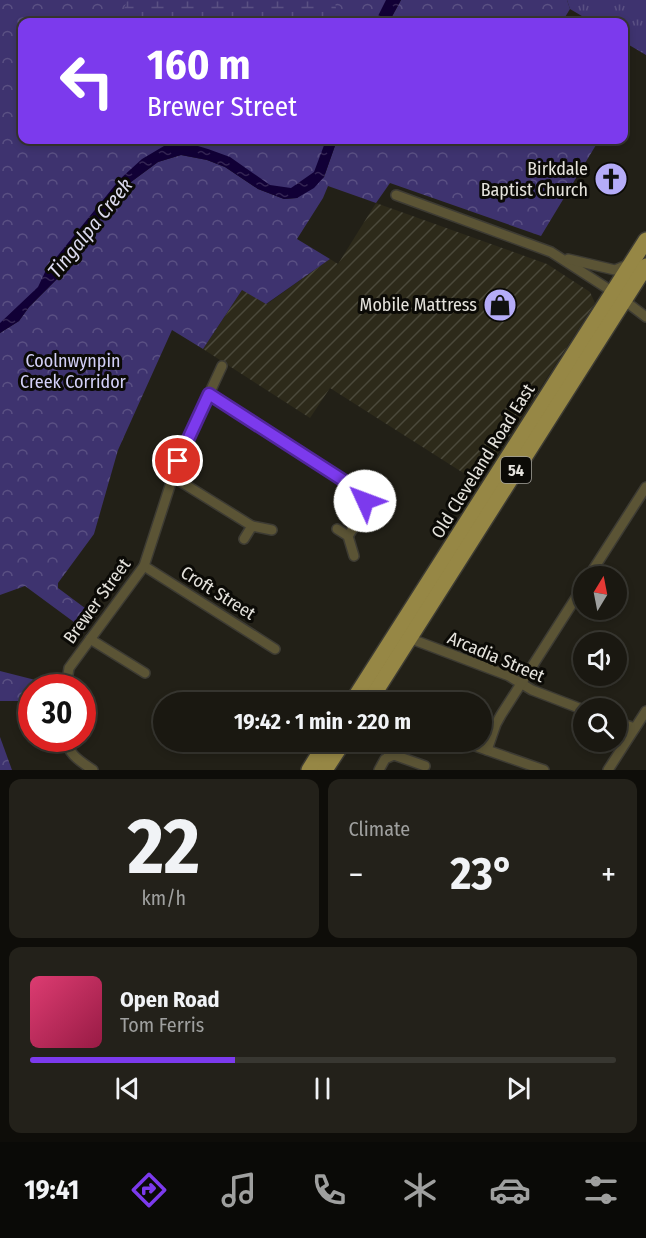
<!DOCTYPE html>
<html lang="en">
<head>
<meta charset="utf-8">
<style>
  body { margin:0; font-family:"Fira Sans Condensed",sans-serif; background:#23211a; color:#f1f3f6; height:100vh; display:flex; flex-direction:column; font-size:22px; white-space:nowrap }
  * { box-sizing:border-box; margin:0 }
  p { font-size:20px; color:#9fa09f }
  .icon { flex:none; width:33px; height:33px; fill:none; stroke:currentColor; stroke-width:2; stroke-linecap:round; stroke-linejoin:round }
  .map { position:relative; height:770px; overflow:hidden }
  .drawer { display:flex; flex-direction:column; gap:9px; padding:9px; background:#0e0d09; flex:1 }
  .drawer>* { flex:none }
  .guide { position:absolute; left:18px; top:18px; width:610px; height:126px; border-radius:12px; box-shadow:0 3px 9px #0003,0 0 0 2px #383731; background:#7c3aed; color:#fff; overflow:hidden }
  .needle { width:39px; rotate:10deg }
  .fabs { position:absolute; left:573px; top:566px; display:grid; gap:12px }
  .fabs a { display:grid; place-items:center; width:54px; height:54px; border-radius:50%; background:#1a1811; box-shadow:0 3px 9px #0003,0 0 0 2px #383731; font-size:30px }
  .speed { position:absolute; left:18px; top:674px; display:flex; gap:12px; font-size:30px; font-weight:700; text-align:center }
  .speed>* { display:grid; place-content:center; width:78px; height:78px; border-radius:50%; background:#1a1811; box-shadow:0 3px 9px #0003,0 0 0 2px #383731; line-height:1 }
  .speed .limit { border:9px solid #d22; background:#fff; color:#111 }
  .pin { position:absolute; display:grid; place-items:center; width:51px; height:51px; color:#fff; margin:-26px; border:3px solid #fff; border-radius:50%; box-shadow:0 2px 6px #0007 }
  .me { position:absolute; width:66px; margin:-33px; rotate:313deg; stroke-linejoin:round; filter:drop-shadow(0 0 4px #0008) }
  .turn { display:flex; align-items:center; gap:21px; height:126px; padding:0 30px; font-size:27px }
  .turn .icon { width:78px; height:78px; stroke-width:2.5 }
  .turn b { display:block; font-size:42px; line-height:51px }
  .big { font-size:45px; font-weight:700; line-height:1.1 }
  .drawer .card { flex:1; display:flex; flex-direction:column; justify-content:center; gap:9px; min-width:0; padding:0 21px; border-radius:12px; background:#23211a }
  .drawer .dial { align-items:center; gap:0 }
  .dial b { font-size:78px; line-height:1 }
  .song { display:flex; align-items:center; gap:18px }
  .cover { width:72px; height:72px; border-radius:9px; background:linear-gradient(135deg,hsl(340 70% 55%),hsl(340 70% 35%)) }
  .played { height:6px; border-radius:3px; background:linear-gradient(90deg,#7c3aed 35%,#383731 35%) }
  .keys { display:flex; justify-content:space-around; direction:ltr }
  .heat { display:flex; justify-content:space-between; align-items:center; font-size:33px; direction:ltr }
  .drawer .tiles { flex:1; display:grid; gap:9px; grid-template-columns:1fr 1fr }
  .card:last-child { grid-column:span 2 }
  .trip { position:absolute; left:153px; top:692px; width:339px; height:60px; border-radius:30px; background:#1a1811; box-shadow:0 3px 9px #0003,0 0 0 2px #383731; font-weight:700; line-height:60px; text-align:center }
  .dock { display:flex; height:96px; justify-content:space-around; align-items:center; background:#0a0a07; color:#9fa09f }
  .dock .icon { width:42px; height:42px }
  .dock .current { color:#7c3aed }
  .dock b { font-size:27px; color:#f1f3f6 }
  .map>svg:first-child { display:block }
  .industrial { fill:url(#industrial-furrows) }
  .grass { fill:url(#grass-tufts) }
  .forest { fill:url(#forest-crowns) }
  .wetland { fill:url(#wetland-marsh) }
  .water { fill:url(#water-ripples) }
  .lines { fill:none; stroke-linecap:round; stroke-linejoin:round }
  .street-casing { stroke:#3d3b33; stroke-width:12 }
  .primary-casing { stroke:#3d3b33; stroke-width:18 }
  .street { stroke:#5b5435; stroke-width:9 }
  .primary { stroke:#968745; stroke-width:15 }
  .route-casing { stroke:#51269a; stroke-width:15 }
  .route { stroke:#7c3aed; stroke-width:10 }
  .labels { text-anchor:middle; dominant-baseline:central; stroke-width:6; stroke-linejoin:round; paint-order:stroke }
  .shield { fill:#0b0a06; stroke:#a4a29c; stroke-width:1.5 }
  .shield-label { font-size:16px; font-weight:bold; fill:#e5e3dd }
  .poi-label { font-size:18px; fill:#e5e3dd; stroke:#0b0a06; text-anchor:end }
  .park-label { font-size:18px; fill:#d4d1f8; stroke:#0b0a06 }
  .street-label { font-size:18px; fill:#e5e3dd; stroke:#0b0a06 }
  .water-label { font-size:20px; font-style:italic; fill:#dcdbef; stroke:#0b0a06 }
</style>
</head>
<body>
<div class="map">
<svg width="646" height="770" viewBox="0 0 646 770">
  <defs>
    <pattern id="industrial-furrows" width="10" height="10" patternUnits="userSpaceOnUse" patternTransform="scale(1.5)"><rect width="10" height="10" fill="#2d2a1a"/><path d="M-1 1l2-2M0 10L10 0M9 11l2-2" fill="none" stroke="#4b493b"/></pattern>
    <pattern id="grass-tufts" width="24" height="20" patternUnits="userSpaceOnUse" patternTransform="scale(1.5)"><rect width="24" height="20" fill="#3e336f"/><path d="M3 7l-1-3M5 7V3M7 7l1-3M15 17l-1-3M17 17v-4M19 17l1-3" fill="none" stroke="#5a5083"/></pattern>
    <pattern id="forest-crowns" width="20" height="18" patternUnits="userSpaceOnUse" patternTransform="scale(1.5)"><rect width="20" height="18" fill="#3e336f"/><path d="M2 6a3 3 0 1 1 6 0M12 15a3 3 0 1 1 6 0" fill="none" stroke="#5a5083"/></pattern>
    <pattern id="wetland-marsh" width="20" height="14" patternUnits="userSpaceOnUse" patternTransform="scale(1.5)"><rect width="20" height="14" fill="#3e336f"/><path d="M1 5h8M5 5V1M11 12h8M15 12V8" fill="none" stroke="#5a5083"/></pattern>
    <pattern id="water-ripples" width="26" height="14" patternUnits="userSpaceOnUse" patternTransform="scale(1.5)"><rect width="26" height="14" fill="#110036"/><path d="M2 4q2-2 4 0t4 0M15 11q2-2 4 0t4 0" fill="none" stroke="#342553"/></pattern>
  </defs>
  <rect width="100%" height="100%" fill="#222017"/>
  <!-- industrial -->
  <polygon class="industrial" points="376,203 547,264 590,292 595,303 479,483 330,388 310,418 203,349 243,289 267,304 330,259 338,264"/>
  <!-- grass -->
  <polygon class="grass" points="567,0 646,0 646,55 624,42 624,22 592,22 570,9"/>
  <!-- forest -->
  <g class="forest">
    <polygon points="0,0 391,0 381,22 22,22 22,140 332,140 318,177 294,193 270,189 222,159 184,150 158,156 129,177 64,260 0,328"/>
    <polygon points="401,0 567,0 570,9 562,22 389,22"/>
    <polygon points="337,140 599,140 541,236 390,183 376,203 328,186 323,198 297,239 330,259 266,304 242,290 203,349 172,330 118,450 94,534 58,583 58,588 93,614 98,613 83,633 82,628 25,586 0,595 0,333 19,321 29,307 58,278 85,236 131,182 158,162 181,155 207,160 225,167 258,189 284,199 297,198 324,177"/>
    <polygon points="0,671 55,685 55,687 32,687 31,701 0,701"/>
    <polygon points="0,737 12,770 0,770"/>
  </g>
  <!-- wetland -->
  <polygon class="wetland" points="127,0 335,0 336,9 324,22 244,22 239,18 214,18 206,22 127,22 123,12"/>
  <!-- water -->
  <g class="water">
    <polygon points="386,0 401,0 389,22 375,22"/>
    <polygon points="326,140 337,140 324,177 314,188 297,198 284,199 258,189 225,167 207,160 181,155 158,162 131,182 85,236 58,278 29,307 19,321 0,333 0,323 38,287 46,270 120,179 142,159 164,146 188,143 208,149 230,157 270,185 291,188 314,172"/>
  </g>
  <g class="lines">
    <!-- street casing -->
    <g class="street-casing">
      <g id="street">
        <polyline points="396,195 551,252 613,292 646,317"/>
        <polyline points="568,259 615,270 627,265"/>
        <path d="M209,394L363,493C369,510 357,522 348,536"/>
        <polyline points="173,477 252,526"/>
        <polyline points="337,529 348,536 354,556"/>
        <polyline points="244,539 252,526 272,530"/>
        <polyline points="144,566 275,649"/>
        <polyline points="589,576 646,487"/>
        <polyline points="406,637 509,676 532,690 584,710"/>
        <polyline points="90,639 145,673"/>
        <polyline points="66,687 69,668 144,566 178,461 222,366"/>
        <polyline points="616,722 635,728"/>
        <path d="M66,738C68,755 80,761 93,770"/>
        <polyline points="385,741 389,756"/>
        <polyline points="461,741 544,770"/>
        <polyline points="487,750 496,724 501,715 584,585"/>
        <polyline points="379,770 385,759 394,755 425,766"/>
        <polyline points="608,770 646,711"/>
      </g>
    </g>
    <!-- primary casing -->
    <g class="primary-casing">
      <g id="primary">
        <polyline points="352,702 646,240"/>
        <polyline points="369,702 646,266"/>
        <polyline points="309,770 327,741"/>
        <polyline points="325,770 344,741"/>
      </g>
    </g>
    <!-- street -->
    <use href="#street" class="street"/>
    <!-- primary -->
    <use href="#primary" class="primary"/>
  </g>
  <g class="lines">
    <!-- route casing -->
    <g class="route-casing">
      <polyline id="route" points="178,461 209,394 363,493 365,501"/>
    </g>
    <!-- route -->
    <use href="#route" class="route"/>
  </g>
  <!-- icons -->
  <defs>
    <g id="church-disc" transform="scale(1.725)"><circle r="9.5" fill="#b5acf8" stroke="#0b0a06"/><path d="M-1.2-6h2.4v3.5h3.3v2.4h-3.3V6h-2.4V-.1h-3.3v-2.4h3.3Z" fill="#111"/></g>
    <g id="shop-disc" transform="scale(1.725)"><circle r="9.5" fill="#b5acf8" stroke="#0b0a06"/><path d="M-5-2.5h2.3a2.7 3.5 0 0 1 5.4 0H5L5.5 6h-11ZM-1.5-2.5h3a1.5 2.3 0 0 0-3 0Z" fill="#111"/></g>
  </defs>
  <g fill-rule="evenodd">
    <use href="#church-disc" x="611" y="179"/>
    <use href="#shop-disc" x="500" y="305"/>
  </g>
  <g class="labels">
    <!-- shield labels -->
    <rect class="shield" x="501" y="457" width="30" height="26" rx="4.5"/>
    <g class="shield-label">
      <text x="516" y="470">54</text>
    </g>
    <!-- poi labels -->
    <g class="poi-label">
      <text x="588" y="169">Birkdale<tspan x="588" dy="21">Baptist Church</tspan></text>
      <text x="477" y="305">Mobile Mattress</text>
    </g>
    <!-- park labels -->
    <g class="park-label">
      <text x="73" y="361">Coolnwynpin<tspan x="73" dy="21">Creek Corridor</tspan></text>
    </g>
    <!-- street labels -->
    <g class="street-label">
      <text transform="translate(483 461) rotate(-58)">Old Cleveland Road East</text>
      <text transform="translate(218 593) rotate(32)">Croft Street</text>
      <text transform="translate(97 601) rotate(-54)">Brewer Street</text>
      <text transform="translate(496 657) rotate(23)">Arcadia Street</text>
    </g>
    <!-- water labels -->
    <g class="water-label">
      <text transform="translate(90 228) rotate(-51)">Tingalpa Creek</text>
    </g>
  </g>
</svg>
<div class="fabs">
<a><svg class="needle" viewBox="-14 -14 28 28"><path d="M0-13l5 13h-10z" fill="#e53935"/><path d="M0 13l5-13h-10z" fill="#9fa09f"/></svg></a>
<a><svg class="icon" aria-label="sound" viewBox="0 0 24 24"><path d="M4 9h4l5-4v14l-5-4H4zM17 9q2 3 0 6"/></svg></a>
<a><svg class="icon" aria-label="search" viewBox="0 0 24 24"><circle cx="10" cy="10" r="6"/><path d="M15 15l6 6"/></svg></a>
</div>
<div class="speed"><div class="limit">30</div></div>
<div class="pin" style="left:178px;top:461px;background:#d93025"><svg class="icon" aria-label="arrive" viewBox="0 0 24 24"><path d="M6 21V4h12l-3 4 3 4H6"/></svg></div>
<svg class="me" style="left:365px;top:501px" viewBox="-20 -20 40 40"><circle r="19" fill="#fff"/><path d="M0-13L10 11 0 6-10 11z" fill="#7c3aed"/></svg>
<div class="trip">19:42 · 1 min · 220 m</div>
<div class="guide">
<div class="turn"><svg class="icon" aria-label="left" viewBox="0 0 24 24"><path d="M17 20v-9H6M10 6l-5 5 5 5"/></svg><div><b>160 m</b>Brewer Street</div></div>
</div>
</div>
<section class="drawer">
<div class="tiles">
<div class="card dial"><b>22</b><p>km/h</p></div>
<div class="card"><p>Climate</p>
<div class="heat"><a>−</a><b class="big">23°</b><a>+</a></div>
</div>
<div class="card">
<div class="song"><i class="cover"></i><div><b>Open Road</b><p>Tom Ferris</p></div></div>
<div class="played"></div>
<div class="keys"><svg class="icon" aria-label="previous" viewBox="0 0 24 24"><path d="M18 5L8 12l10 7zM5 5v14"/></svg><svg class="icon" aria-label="pause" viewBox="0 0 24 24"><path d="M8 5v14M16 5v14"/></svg><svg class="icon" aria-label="next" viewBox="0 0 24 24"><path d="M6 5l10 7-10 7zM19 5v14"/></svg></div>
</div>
</div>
</section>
<nav class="dock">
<b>19:41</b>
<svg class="icon current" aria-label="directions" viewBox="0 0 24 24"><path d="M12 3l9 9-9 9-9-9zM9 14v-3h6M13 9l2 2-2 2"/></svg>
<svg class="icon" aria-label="music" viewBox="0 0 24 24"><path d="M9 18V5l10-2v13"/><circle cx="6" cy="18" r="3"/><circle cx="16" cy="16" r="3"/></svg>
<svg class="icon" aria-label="phone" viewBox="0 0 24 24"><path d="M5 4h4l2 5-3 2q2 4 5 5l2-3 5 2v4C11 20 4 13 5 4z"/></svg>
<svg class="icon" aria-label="climate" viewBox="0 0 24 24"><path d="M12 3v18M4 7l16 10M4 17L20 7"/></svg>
<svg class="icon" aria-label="car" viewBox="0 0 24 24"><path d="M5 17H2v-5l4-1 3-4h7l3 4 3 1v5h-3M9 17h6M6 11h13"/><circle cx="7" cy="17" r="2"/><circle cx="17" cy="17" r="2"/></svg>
<svg class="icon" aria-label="filters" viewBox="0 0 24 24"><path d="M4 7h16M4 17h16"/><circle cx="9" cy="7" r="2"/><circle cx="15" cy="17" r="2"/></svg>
</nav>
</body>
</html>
